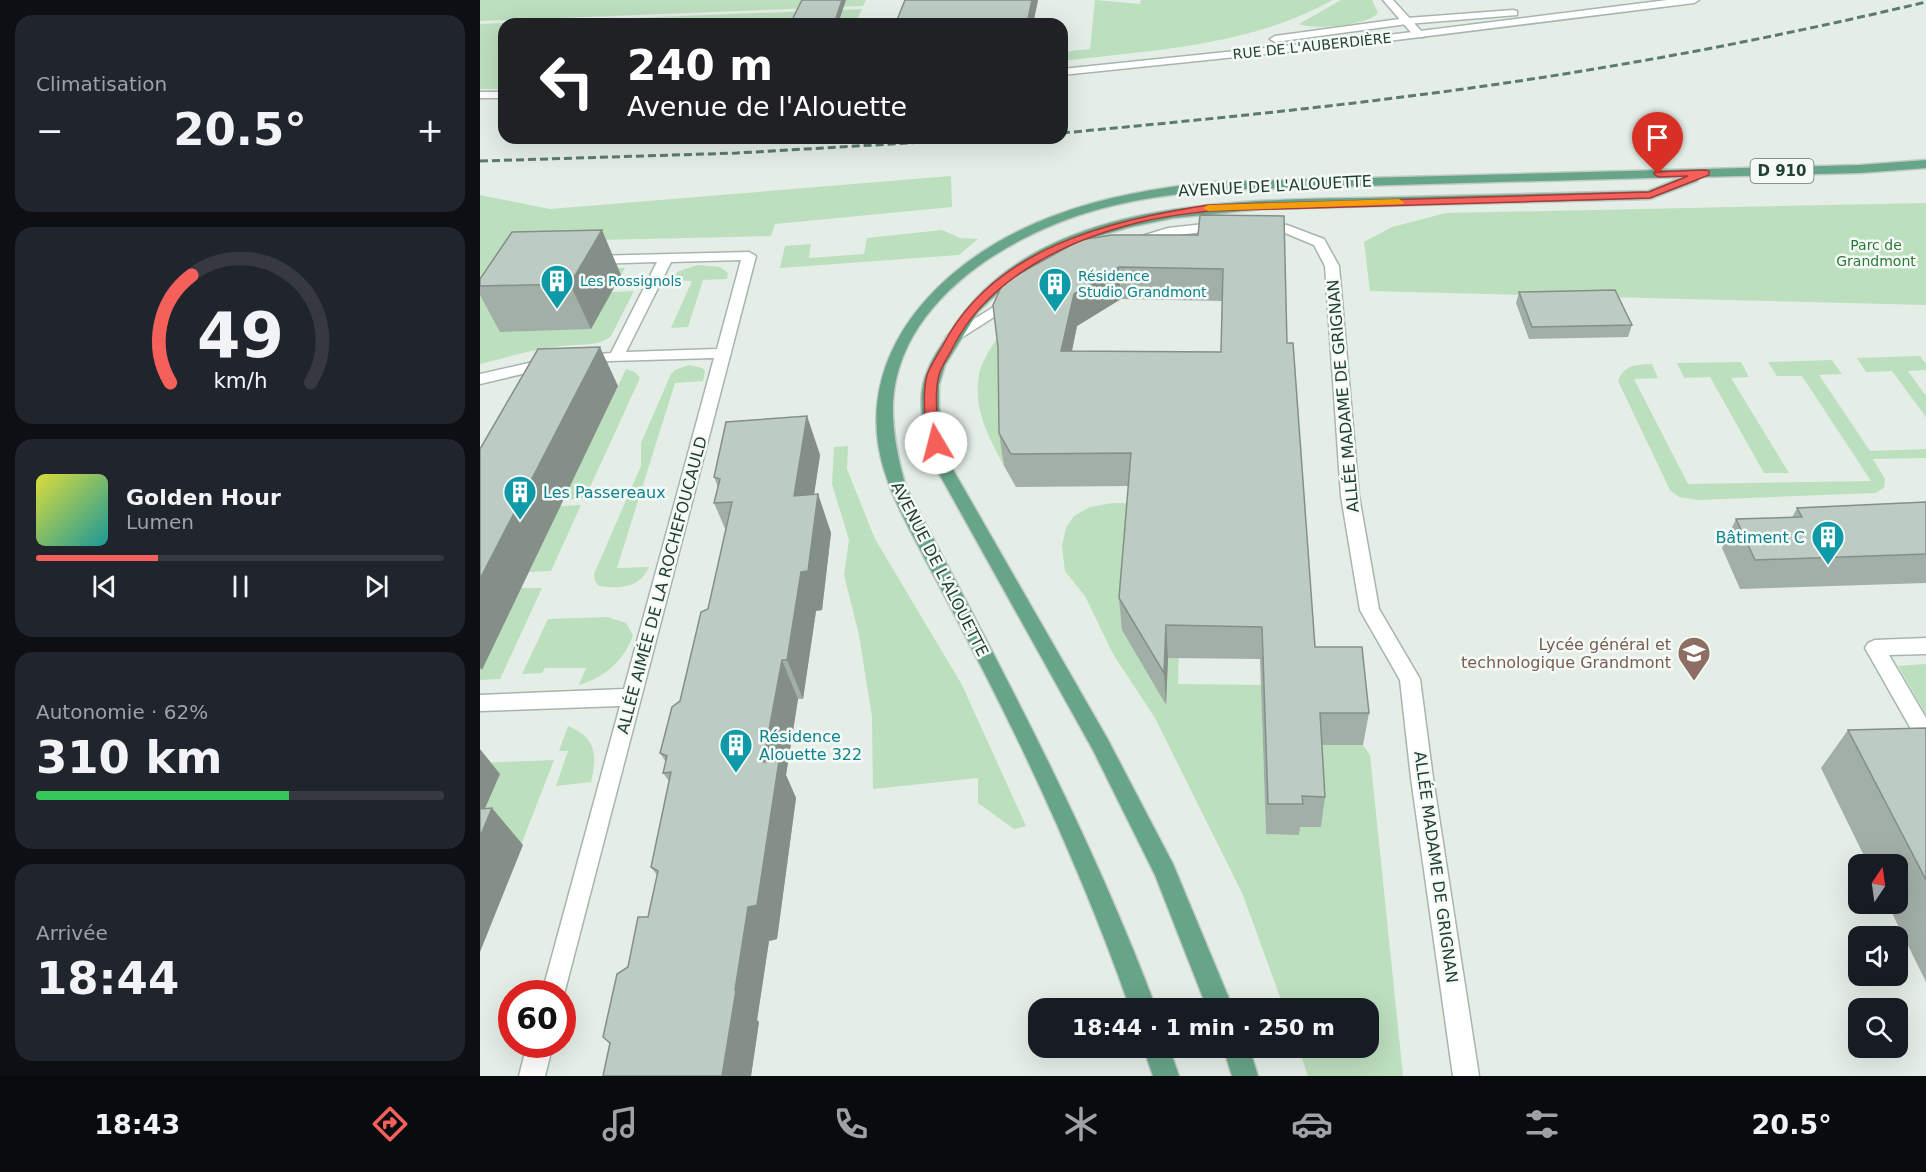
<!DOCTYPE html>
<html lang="fr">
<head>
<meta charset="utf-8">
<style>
  body { margin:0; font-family:"DejaVu Sans",sans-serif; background:#20242c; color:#f1f3f6; height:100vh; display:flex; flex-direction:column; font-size:22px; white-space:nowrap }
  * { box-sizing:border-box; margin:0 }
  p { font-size:20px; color:#9ea1a6 }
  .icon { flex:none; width:33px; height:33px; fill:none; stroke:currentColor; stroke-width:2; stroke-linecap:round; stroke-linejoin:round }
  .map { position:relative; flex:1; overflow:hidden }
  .details { display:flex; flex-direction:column; gap:15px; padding:15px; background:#0d0f14; width:480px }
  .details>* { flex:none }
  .hud { position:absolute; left:18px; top:18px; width:570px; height:126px; border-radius:18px; box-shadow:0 6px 24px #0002; background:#202124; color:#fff; overflow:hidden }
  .needle { width:39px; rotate:13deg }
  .tools { position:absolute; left:1368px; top:854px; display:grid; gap:12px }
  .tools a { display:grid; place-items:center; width:60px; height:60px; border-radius:12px; background:#171b24; box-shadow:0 6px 24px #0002; font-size:30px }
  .speed { position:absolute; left:18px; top:980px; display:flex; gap:12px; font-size:30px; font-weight:700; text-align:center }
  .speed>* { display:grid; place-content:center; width:78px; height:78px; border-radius:50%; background:#171b24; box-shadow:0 6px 24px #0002; line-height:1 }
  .speed .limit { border:9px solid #d22; background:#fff; color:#111 }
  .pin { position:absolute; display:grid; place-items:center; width:51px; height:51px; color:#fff; margin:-62px -26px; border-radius:50% 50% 50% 0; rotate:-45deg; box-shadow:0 0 6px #0007 }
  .pin .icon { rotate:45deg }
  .me { position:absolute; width:66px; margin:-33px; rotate:352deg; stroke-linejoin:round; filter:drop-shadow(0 0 4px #0008) }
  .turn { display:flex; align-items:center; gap:21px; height:126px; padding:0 30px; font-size:27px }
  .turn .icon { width:78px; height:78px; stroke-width:2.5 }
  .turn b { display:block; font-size:42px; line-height:51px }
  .big { font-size:45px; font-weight:600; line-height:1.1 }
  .details .tile { flex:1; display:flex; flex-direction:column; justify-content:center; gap:9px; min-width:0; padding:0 21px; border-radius:18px; background:#20242c }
  .details .dial { align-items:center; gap:0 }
  .dial svg { height:156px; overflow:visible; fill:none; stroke:#363941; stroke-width:7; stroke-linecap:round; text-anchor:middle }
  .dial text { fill:#f1f3f6; stroke:none }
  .song { display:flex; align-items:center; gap:18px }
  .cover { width:72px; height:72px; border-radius:9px; background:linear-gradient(135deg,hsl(60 70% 55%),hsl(180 70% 35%)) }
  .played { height:6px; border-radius:3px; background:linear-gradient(90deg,#f6605a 30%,#363941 30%) }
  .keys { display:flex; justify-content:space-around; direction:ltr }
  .heat { display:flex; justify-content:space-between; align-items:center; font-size:33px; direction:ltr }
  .charge { height:9px; border-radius:4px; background:linear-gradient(90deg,#34c759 62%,#363941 0) }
  .trip { position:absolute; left:548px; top:998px; width:351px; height:60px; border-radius:18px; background:#171b24; box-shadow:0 6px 24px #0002; font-weight:600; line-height:60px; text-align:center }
  .dock { display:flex; height:96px; justify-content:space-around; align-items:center; background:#090b0e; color:#9ea1a6 }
  .dock .icon { width:42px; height:42px }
  .dock .active { color:#f6605a }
  .dock b { font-size:27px; color:#f1f3f6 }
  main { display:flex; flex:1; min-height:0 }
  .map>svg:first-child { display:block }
  .green { fill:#bcdfbe }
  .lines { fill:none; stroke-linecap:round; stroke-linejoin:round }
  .pedestrian-casing { stroke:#a6b6ad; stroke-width:3 }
  .minor-casing { stroke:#a6b6ad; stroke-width:3 }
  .tertiary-casing { stroke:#a6b6ad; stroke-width:3 }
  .primary-casing { stroke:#c1cac6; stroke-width:3 }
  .pedestrian { fill:#fff; fill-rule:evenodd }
  .minor { fill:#fff; fill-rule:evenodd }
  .tertiary { fill:#fff; fill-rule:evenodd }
  .primary { fill:#67a588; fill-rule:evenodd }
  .rail { stroke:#5d7b6d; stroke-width:3; stroke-dasharray:8 4; stroke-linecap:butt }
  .wall { fill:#a2afa7; fill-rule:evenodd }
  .shaded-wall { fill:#848f88 }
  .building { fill:#bcccc2; stroke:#848f88; stroke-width:1.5; fill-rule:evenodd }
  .route { fill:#f6605a; stroke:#a03e3a; stroke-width:1.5 }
  .slow { fill:#f59e0b }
  .labels { text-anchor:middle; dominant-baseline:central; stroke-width:5; stroke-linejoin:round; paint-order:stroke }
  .far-street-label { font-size:14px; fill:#224032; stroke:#f5faf6 }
  .far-park-label { font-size:14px; fill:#2b7939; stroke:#f5faf6 }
  .far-culture-label { font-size:14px; fill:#0d838f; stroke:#f5faf6; text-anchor:start }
  .shield { fill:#f5faf6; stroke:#61786d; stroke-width:1.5 }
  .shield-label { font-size:15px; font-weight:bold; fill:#224032 }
  .street-label { font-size:16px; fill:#224032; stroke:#f5faf6 }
  .culture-label { font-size:16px; fill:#0d838f; stroke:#f5faf6; text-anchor:start }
  .education-label { font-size:16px; fill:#785e54; stroke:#f5faf6; text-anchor:end }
</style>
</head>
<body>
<main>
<section class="details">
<div class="tile"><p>Climatisation</p>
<div class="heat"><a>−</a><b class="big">20.5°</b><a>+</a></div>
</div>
<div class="tile dial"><svg viewBox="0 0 100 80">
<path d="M14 69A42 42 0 1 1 86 69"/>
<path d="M14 69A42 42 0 0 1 25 14" stroke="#f6605a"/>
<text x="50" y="56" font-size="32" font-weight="700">49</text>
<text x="50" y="72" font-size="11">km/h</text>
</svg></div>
<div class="tile">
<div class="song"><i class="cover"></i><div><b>Golden Hour</b><p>Lumen</p></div></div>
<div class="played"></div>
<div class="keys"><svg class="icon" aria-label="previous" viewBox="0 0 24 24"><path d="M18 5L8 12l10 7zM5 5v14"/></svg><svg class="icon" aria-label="pause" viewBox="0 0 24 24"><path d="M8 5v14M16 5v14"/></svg><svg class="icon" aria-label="next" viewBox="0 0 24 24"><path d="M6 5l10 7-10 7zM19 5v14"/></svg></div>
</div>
<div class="tile"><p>Autonomie · 62%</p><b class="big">310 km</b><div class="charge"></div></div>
<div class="tile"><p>Arrivée</p><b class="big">18:44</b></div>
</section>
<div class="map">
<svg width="1446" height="1076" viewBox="0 0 1446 1076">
  <rect width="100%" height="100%" fill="#e4eee7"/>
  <!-- green -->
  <g class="green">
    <polygon points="0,0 386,0 383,6 0,21"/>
    <path d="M615,0L660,4L661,0H853C770,46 675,50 582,61V52L610,49Z"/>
    <path d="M861,0H892L898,13C886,26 834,30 819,24Z"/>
    <polygon points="382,9 375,24 24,24 24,89 0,89 0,24"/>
    <path d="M471,176L472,207L295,224L291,236L75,241L58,269L145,268L141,275L53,277L111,329L131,292L154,291L131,336C122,345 108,344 96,345C63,346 32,356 0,364V195L70,209Z"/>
    <polygon points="1446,203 1446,305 890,291 884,242 912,227 966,213"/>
    <polygon points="462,230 480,238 498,239 479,255 300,268 305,246 331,244 329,258 384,254 387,238"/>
    <polygon points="218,265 240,267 248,273 247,279 223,280 208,327 191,328 212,281 189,280 199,271"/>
    <path d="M518,337L524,466C509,437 493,410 499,375C501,362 511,348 518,337Z"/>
    <polygon points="1440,356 1446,364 1446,370 1428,371 1446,396 1446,417 1412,371 1386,372 1377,358"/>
    <path d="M1352,360L1362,374L1339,375L1390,451L1446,449V458L1393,459L1405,479L1404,488L1395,493L1217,500L1199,497L1190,490L1138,381C1145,364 1155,365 1172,364L1178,378L1154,379L1208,484L1391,481L1322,376H1297L1288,362Z"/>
    <polygon points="1261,362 1269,377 1251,378 1309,473 1284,473 1230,377 1204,378 1197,363"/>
    <path d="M209,365L222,368L225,371L223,381L195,383L137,568L169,567C160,588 140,589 119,586L115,581L114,574L161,466V443L191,374L195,370Z"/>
    <polygon points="146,369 155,372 160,378 105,498 83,500"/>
    <polygon points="368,446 367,469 395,539 482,685 546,826 534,829 498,803 498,778 393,789 392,717 379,635 364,575 369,540 352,484 354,447"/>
    <polygon points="633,503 687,503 702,516 698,684 781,685 786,834 819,827 836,744 883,745 890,755 923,1076 828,1076 818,1047 888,1047 888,1008 804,1008 763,895 675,718 633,654 605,596 585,571 582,546 586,528 594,516 610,507"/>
    <polygon points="101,505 71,571 49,572 80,506"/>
    <polygon points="41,588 62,588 20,679 0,680 0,670"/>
    <path d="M127,617L146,623L153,635C144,661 125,677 99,685L106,668H65L62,673L42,674L68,619Z"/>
    <polygon points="1446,664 1446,714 1418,666"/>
    <path d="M88,726C117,738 117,755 111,782L76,786L88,751H79Z"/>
    <polygon points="74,760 41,845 0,846 0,763"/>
  </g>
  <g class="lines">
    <!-- pedestrian casing -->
    <g class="pedestrian-casing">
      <polygon id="pedestrian" points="1446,638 1446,654 1409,655 1446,718 1446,746 1439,743 1385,648 1388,643 1395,640"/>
    </g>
    <!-- minor casing -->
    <g class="minor-casing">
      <g id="minor">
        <polygon points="903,0 913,0 943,33 943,37 935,37"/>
        <polygon points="742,222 749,226 747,229 690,236 657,246 650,242 652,239 688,228"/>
        <polygon points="781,224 807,225 844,239 859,266 879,496 899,609 940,679 953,778 999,1076 973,1076 931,778 920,680 880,610 861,496 845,266 834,245 805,233 776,231 774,228"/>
        <path d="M269,252L276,256L82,1002V993H62L140,706L0,711V695L144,689L234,358L96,362L93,359L96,356L131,353L177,262L112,264L105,260L112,256ZM261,260L237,349L146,352L191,262Z"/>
        <polygon points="534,294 539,295 541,298 539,301 478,340 473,341 466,337"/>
        <polygon points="71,358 76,360 79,363 76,366 0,384 0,374"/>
        <polygon points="47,1044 73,1044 65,1076 39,1076"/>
      </g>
    </g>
    <!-- tertiary casing -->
    <g class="tertiary-casing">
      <g id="tertiary">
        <polygon points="1187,0 1219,0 1214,3 892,43 582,75 582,69 892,37"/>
        <polygon points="1033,10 1037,11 1037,15 927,24 795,42 790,39 795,36 927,18"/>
        <rect x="0" y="92" width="24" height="6"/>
      </g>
    </g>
    <!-- primary casing -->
    <g class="primary-casing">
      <g id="primary">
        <path d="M1446,160V168L1380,173L1219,177L1217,181L1170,199L782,209L693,218L650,227L608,239L567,257L530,281L498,312L465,365L459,385V407L468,461L627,738L693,864L753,1008H727L675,875L613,750L452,461C445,434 435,399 447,372C453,355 465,340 475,325C565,190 780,201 923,197C1005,195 1087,193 1168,191L1203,177L731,190C689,195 647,200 606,213C522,239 419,304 413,402C412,432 418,459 426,487C516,658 608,827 676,1008H650C610,894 561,784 506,676C486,637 466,598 445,559C426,522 404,485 398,443C383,332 481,249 576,215C626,196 678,188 731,182L1380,165Z"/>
        <polygon points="663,1047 689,1047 699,1076 673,1076"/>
        <polygon points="743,1047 769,1047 778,1076 752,1076"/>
      </g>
    </g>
    <!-- pedestrian -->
    <use href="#pedestrian" class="pedestrian"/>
    <!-- minor -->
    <use href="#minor" class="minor"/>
    <!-- tertiary -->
    <use href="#tertiary" class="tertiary"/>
    <!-- primary -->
    <use href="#primary" class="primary"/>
    <!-- rail -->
    <g class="rail">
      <path d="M582,133C764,116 946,98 1126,67C1234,49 1340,27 1446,2"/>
      <polyline points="0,161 257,153 514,138"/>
    </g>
  </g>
  <!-- wall -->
  <g class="wall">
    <polygon points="558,0 553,24 417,24 417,20"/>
    <path d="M718,235L807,343L835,647L889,713L883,745H842L845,797L841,827H820L819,835L786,834L780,659L688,658L686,705L642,630L639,598L649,486L536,487L524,466L519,433L518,347L513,305ZM641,299L742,301L741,352L592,351L597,326Z"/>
    <polygon points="141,275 111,329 20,332 0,295 0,279"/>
    <polygon points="1039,292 1152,325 1148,337 1049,339 1036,303"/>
    <polygon points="327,416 340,455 334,494 338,494 351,533 342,610 336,611 323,699 318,699 306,775 316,798 297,939 289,941 277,1020 279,1022 271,1076 123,1076 130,1044 123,1037 148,967 168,917 177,875 171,867 189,781 183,773 186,762 180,753 200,701 228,609 246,531 234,503 238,487 234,477"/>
    <polygon points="1446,502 1446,583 1260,589 1242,548 1256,519 1312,518 1317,508"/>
    <polygon points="1446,728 1446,982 1407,903 1418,903 1418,864 1388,864 1341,768 1368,730"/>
  </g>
  <!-- shaded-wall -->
  <g class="shaded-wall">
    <polygon points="362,0 366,0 358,24 354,24"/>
    <polygon points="552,0 558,0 553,24 549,24 548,19"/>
    <polygon points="122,230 141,275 111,329 90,284"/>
    <polygon points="639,267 641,299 597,326 585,384 581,351 594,294"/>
    <polygon points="120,347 138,386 2,670 0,668 0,579"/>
    <polygon points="327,416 340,455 328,535 314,496"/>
    <polygon points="338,494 351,533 342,610 336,611 323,699 307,660 321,572"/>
    <polygon points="686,625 688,658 686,705 684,673"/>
    <polygon points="302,660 318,699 306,775 316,798 297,939 289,941 277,1020 279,1022 271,1076 242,1076 255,990 283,762"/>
    <polygon points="0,749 20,774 0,820"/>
    <polygon points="12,808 43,845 0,952 0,837"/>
  </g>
  <!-- building -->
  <g class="building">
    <polygon points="322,0 362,0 354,24 310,24"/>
    <polygon points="425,0 552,0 548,19 474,23 461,20 417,20"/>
    <path d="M720,215L804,216L807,343H813L835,647H882L889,713H840L845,797L822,796L823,804H788L782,627L686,625L684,673L639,598L651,453L531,454L519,433L518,347L513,305L523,283L600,240L632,235H718ZM639,267L743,269L741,352L581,351L594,294Z"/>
    <polygon points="122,230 90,284 0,286 0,279 32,232"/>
    <polygon points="1135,290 1152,325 1052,327 1039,292"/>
    <polygon points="120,347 0,579 0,449 58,349"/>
    <polygon points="327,416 314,496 338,494 328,571 321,572 307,660 302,660 283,762 299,761 277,905 268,907 255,990 256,990 242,1076 123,1076 130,1043 123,1037 137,974 148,967 158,917 168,917 178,871 171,867 191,772 183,773 187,756 180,753 192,707 200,701 221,612 228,609 252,502 234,503 240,479 234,477 246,422"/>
    <polygon points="1446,502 1446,554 1275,560 1256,519 1322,517 1317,508"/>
    <polygon points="1446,728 1446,880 1368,730"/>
    <polygon points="12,808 0,837 0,809"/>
  </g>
  <!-- route -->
  <path class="route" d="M1225,170L1229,171V175L1170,198L728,211C707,214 686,216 665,221C591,238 509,276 473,347C469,356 461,366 459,375C454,394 457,425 462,443L456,447L449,443C445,425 442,394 447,375C450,366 457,356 462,347C512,248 628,221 728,205L1169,192L1208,176L1178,177L1174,174L1175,172Z"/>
  <!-- slow -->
  <polygon class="slow" points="919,199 924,202 923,204 728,211 723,208 728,205"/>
  <!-- icons -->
  <defs>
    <g id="building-pin" transform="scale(1.725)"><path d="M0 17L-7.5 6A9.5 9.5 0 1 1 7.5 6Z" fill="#0f9aa8" stroke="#f5faf6"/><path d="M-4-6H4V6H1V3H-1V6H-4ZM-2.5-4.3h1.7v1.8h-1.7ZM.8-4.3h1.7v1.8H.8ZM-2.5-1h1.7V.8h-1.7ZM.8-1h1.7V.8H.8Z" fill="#fff"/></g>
    <g id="school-pin" transform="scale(1.725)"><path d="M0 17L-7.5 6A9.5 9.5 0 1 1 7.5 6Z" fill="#8d6e63" stroke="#f5faf6"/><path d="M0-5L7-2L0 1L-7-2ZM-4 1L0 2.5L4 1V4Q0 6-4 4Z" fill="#fff"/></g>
  </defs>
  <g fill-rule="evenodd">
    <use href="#building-pin" x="77" y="281"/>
    <use href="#building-pin" x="575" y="284"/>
    <use href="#building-pin" x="40" y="492"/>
    <use href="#building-pin" x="1348" y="537"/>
    <use href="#school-pin" x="1214" y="653"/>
    <use href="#building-pin" x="256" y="745"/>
  </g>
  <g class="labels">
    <!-- far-street labels -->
    <g class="far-street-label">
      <text transform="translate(832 46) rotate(-6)">RUE DE L'AUBERDIÈRE</text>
    </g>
    <!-- far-park labels -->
    <g class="far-park-label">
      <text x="1396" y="245">Parc de<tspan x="1396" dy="16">Grandmont</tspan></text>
    </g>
    <!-- far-culture labels -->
    <g class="far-culture-label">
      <text x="598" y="276">Résidence<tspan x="598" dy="16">Studio Grandmont</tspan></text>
      <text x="100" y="281">Les Rossignols</text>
    </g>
    <!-- shield labels -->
    <rect class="shield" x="1270.5" y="159" width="63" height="24" rx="4.5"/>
    <g class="shield-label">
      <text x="1302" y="171">D 910</text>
    </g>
    <!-- street labels -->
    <g class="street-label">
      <text transform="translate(795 186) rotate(-3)">AVENUE DE L'ALOUETTE</text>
      <text transform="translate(863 396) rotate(-95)">ALLÉE MADAME DE GRIGNAN</text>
      <text transform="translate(460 569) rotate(63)">AVENUE DE L'ALOUETTE</text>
      <text transform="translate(182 585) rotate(-75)">ALLÉE AIMÉE DE LA ROCHEFOUCAULD</text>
      <text transform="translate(956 867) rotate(82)">ALLÉE MADAME DE GRIGNAN</text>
    </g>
    <!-- culture labels -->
    <g class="culture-label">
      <text x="63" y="492">Les Passereaux</text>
      <text x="1325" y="537" text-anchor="end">Bâtiment C</text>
      <text x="279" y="736">Résidence<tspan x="279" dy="18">Alouette 322</tspan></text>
    </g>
    <!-- education labels -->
    <g class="education-label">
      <text x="1191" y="644">Lycée général et<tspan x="1191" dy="18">technologique Grandmont</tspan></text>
    </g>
  </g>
</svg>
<div class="tools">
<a><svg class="needle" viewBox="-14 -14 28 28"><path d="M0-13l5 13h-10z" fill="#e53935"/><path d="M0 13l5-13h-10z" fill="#9ea1a6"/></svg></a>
<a><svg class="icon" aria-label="sound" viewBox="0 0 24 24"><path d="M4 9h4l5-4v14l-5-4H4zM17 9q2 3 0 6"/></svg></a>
<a><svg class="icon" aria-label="search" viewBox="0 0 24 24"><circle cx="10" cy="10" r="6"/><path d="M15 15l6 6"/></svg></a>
</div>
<div class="speed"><div class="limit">60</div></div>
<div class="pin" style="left:1178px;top:174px;background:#d93025"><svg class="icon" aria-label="arrive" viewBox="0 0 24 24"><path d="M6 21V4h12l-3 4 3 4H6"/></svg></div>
<svg class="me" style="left:456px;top:443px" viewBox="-20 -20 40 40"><circle r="19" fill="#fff"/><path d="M0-13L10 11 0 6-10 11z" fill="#f6605a"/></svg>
<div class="trip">18:44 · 1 min · 250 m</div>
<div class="hud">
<div class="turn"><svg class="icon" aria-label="left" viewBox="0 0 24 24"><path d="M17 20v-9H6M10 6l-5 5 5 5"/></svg><div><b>240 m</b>Avenue de l'Alouette</div></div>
</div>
</div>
</main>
<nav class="dock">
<b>18:43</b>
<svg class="icon active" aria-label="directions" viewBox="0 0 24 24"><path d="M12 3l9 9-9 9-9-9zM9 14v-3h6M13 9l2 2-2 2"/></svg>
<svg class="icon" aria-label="music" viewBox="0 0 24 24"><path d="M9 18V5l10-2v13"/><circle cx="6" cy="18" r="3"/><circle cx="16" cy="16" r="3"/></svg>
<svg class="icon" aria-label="phone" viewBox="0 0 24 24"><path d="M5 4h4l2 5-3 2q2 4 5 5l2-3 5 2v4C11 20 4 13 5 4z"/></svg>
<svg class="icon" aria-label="climate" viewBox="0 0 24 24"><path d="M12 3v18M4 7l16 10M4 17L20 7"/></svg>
<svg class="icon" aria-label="car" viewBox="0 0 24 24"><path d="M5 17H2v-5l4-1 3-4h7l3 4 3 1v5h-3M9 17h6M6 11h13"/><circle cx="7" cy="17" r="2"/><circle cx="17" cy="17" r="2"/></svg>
<svg class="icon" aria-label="filters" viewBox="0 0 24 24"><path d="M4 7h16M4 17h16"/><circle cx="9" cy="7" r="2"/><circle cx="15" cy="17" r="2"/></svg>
<b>20.5°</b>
</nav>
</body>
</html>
